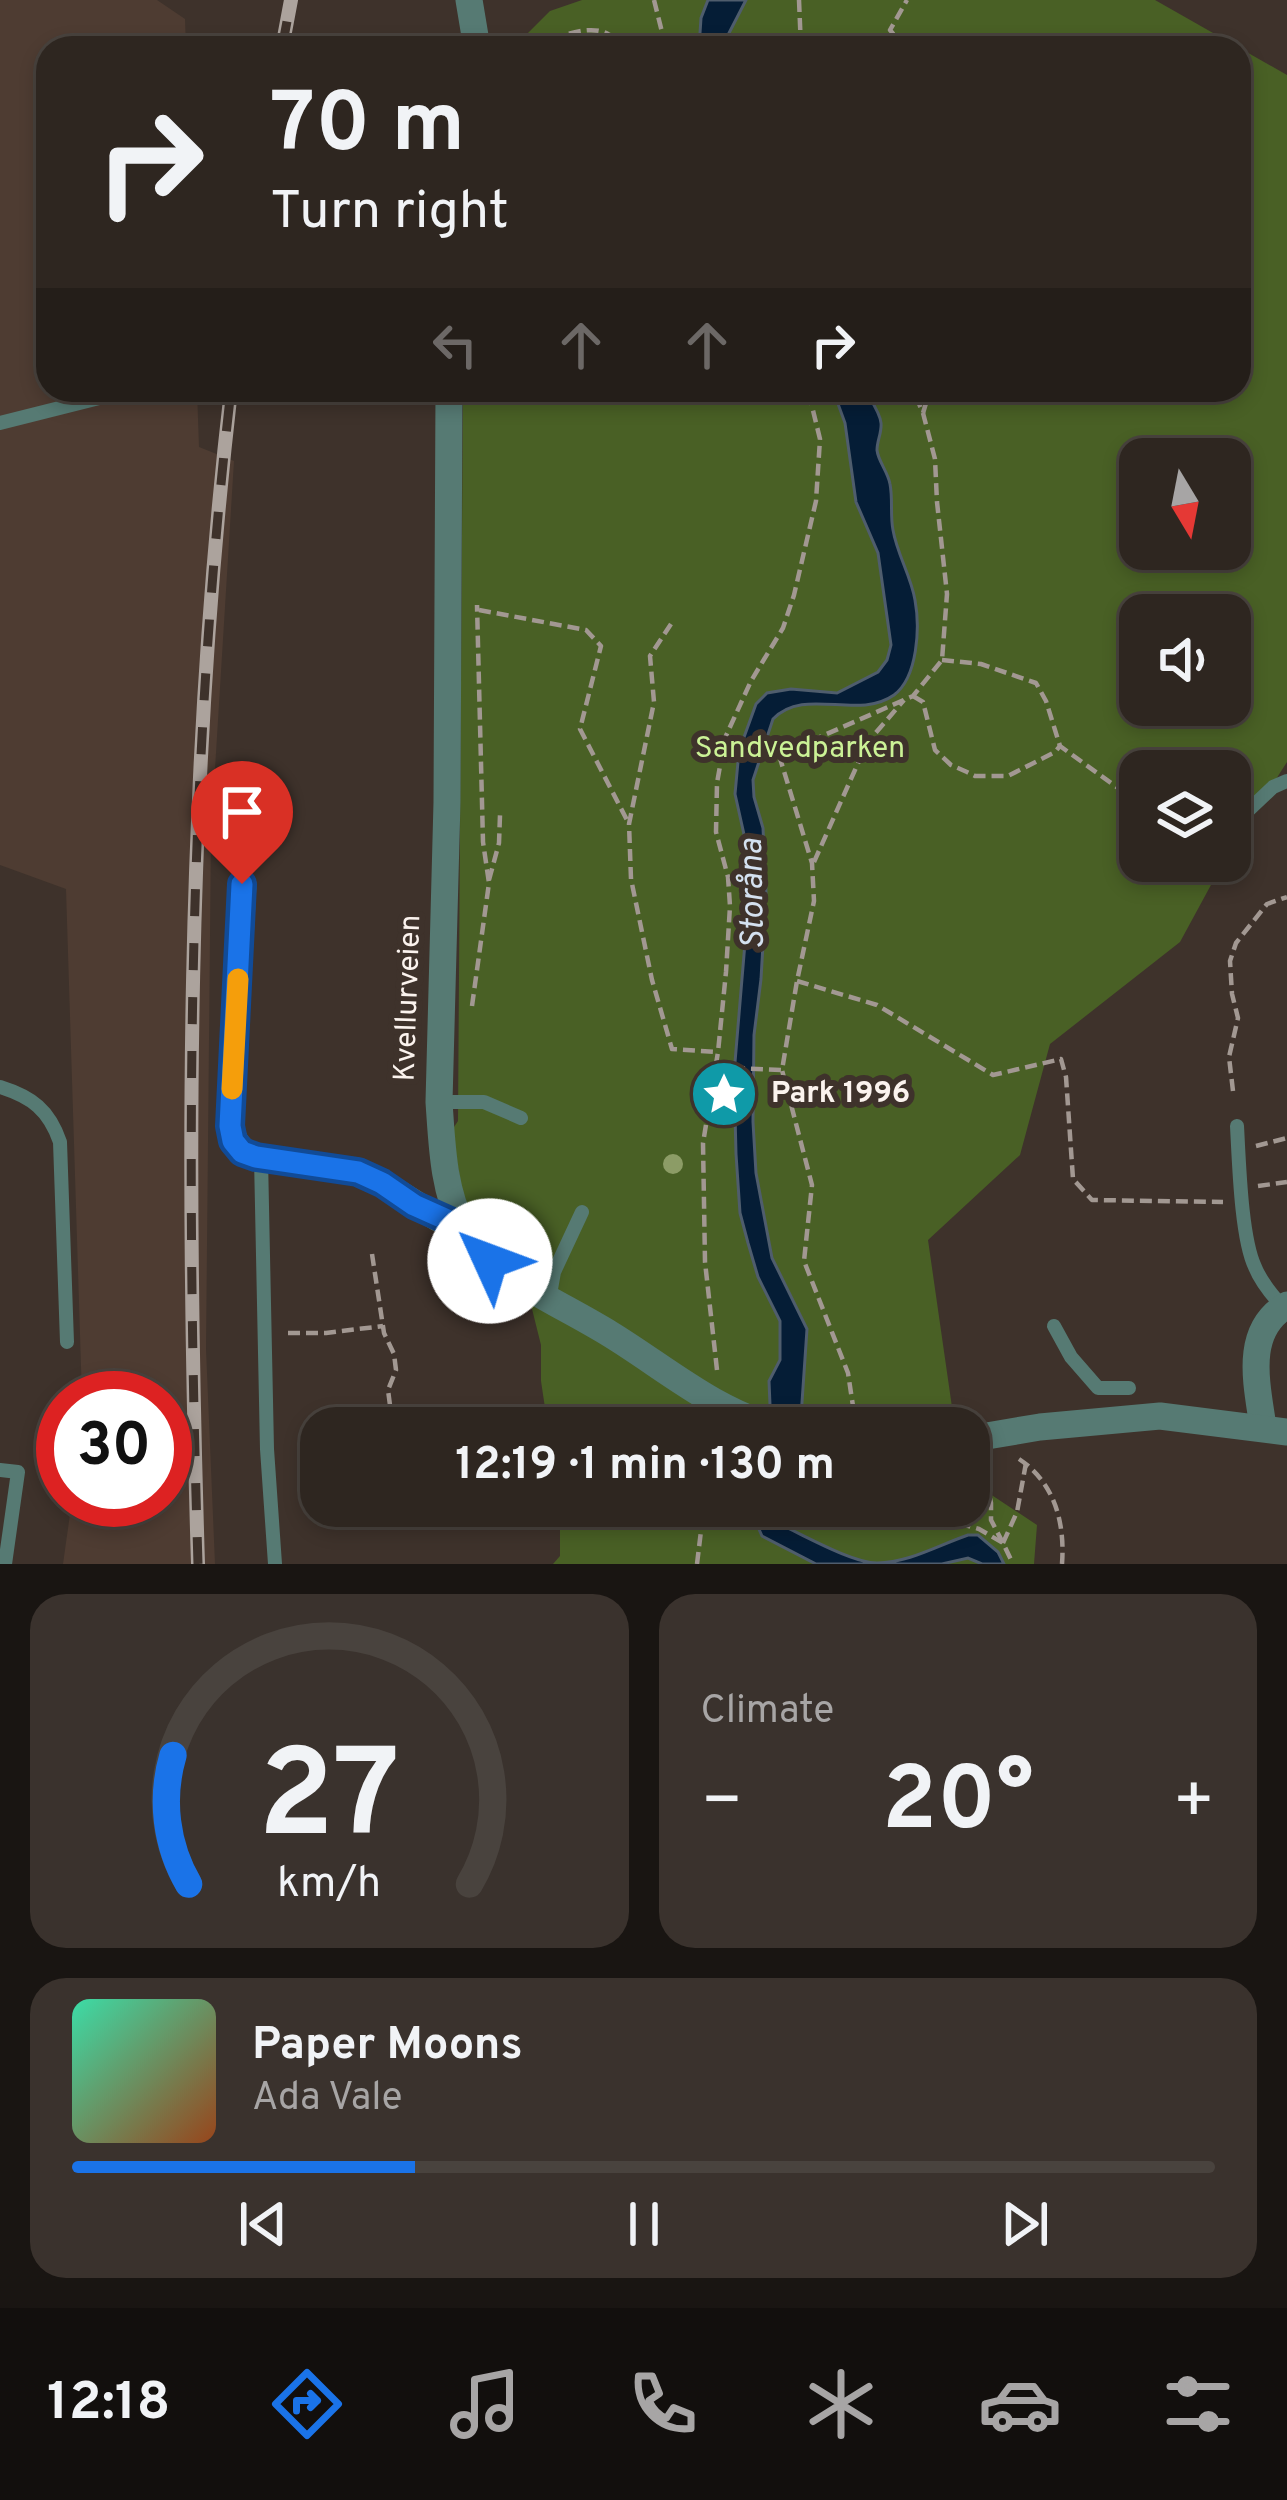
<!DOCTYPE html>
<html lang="en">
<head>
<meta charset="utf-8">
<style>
  body { margin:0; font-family:Overpass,sans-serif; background:#3a322d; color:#f1f3f6; height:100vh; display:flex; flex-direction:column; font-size:45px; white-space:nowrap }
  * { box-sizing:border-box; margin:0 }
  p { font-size:39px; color:#a7a5a5 }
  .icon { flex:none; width:66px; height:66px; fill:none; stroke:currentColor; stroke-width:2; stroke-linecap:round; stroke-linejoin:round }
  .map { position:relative; height:1564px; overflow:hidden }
  .panel { display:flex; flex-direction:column; gap:30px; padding:30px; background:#191512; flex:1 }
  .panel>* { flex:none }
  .top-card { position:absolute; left:36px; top:36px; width:1215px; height:366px; border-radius:36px; box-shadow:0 6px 18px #0003,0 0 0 3px #49433e; background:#2e2620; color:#f1f3f6; overflow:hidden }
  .needle { width:78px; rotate:170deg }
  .tools { position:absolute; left:1119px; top:438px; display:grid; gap:24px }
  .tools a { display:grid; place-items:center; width:132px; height:132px; border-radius:24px; background:#2e2620; box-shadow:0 6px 18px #0003,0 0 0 3px #49433e; font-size:60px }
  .speed { position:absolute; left:36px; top:1371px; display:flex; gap:24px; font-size:60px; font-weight:700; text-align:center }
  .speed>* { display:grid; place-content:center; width:156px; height:156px; border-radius:50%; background:#2e2620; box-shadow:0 6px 18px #0003,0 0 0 3px #49433e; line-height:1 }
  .speed .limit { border:18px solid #d22; background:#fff; color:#111 }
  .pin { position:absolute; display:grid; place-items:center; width:102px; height:102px; color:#fff; margin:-123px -51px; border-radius:50% 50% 50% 0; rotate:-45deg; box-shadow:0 0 12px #0007 }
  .pin .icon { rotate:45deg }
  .me { position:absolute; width:132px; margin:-66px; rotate:313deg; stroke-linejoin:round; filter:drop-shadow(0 0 9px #0008) }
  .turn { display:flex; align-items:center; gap:42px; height:252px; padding:0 36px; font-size:54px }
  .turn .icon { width:156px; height:156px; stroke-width:2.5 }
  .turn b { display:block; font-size:84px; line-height:102px }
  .lanes { display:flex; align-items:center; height:114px; padding:0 36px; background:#0003; justify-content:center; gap:60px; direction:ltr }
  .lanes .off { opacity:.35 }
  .big { font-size:90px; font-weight:700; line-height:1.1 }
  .panel .card { flex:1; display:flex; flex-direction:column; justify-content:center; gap:18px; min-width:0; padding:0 42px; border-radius:36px; background:#3a322d }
  .panel .dial { align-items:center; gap:0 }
  .dial svg { height:312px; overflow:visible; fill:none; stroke:#49433e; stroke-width:7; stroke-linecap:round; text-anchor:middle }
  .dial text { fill:#f1f3f6; stroke:none }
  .song { display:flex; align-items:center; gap:36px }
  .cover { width:144px; height:144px; border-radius:18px; background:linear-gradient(135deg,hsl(160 70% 55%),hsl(20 70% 35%)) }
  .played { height:12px; border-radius:6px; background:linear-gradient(90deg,#1a73e8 30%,#49433e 30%) }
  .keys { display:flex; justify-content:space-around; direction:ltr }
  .heat { display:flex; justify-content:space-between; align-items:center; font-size:66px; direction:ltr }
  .panel .tiles { flex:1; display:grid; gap:30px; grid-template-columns:1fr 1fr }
  .card:last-child { grid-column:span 2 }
  .trip { position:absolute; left:300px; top:1407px; width:690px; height:120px; border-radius:36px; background:#2e2620; box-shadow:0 6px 18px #0003,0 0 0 3px #49433e; font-weight:700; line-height:120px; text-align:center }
  .menu { display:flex; height:192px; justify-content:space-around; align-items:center; background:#120f0d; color:#a7a5a5 }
  .menu .icon { width:84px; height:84px }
  .menu .selected { color:#1a73e8 }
  .menu b { font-size:54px; color:#f1f3f6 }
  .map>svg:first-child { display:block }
  .built { fill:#4e3c32 }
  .green { fill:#496025; fill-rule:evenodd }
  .water { fill:#051d36; stroke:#4f5d6d; stroke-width:3 }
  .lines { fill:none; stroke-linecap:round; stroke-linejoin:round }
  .path { stroke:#a29892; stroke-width:4.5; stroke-dasharray:12 6; stroke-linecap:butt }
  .lane { stroke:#567a73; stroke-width:14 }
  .street { stroke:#567a73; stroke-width:27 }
  .rail-casing { stroke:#aca39d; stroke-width:14 }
  .rail { stroke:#3e322b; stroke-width:9; stroke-dasharray:27; stroke-linecap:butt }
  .tree { fill:#8c9c66 }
  .route-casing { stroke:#114b97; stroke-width:30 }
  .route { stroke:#1a73e8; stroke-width:21 }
  .slow { stroke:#f59e0b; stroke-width:21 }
  .labels { text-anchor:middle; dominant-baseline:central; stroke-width:12; stroke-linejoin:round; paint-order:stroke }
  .park-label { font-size:30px; fill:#cbf296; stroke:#3e322b }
  .street-label { font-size:30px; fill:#fbf3ee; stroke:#3e322b }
  .poi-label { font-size:30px; font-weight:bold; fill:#fbf3ee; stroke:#3e322b; text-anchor:start }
  .water-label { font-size:33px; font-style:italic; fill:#d4e1f0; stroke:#3e322b }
</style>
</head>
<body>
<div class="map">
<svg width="1287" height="1564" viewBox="0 0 1287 1564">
  <rect width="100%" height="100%" fill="#3e322b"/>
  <!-- built -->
  <polygon class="built" points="0,0 157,0 185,19 186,48 48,48 48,390 197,390 199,447 234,461 211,834 206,1349 215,1564 63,1564 72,1500 165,1500 165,1398 82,1398 66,889 0,865"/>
  <!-- green -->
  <g class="green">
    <path d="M582,0H1155L1287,75V762L1230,851V771H1140V861H1224L1180,942L1050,1044L1020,1155L928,1240L955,1428H548L541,1381V1345L530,1301L465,1210L452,1130L458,1121L463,390H1239V48H513L550,11ZM1140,459H1230V549H1140ZM1140,615H1230V705H1140Z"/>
    <polygon points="969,1480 1037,1525 1034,1564 553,1564 560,1556 560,1506 969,1506"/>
  </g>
  <!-- water -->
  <g class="water">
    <polygon points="708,0 746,0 727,37 726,48 699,48 701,18"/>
    <path d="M833,390H865C870,399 880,412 881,423C882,432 877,441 877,450C878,461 888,472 890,484C893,499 890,515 893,530C897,554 911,576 915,600C920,627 918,677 894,695C857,721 805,686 773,719L753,780L754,797L763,828L766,892L761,979L754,1035L753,1122L756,1173L772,1258L807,1329L801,1417L797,1428H776L777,1416L770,1405L769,1381L780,1360V1321L758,1277L748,1243L740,1213L736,1154L734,1074L747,919V848L735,794L739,751L756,704L767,693L791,689L837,693L878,672L887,660L891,645L878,553L856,502L845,423Z"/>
    <path d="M757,1506H774L772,1510L779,1524C804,1535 852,1563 877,1563C908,1563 939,1545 968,1535H978L998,1552L1004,1564H982L968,1558L942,1564H816L762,1536L754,1518Z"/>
  </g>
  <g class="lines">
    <!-- path -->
    <g class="path">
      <polyline points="654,0 666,48"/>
      <polyline points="799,0 801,48"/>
      <path d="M536,48C554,38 588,23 608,34C614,37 619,43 624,48"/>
      <polyline points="905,48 890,30 907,0"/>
      <polyline points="923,413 930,390"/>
      <polyline points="479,610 586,630 601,646 580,729 629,824"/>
      <polyline points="671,624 650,656 654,702 629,824 631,879 652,980 672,1049 718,1052"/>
      <polyline points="942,660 981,664 1036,683 1046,701 1060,746 1140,804"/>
      <polyline points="913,696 923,702 935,750 951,765 967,772 975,776 1008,776 1055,752 1060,746"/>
      <polyline points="726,738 779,755 913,696 942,660 947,594 937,502 935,459 923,413 913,390"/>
      <polyline points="779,755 812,863 814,901 797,981 782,1070 812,1185 804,1261 848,1373 856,1426"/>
      <polyline points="814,862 867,743 904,700"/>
      <polyline points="489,880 499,843 500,815"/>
      <polyline points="797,981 877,1005 993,1075 1061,1059 1066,1077 1073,1179 1092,1200 1223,1202"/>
      <polyline points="472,1006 489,883 483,842 477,605"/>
      <polyline points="715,1067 781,1070"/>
      <polyline points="1233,1091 1229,1057 1238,1018 1232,994 1230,961 1236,943 1267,904 1287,897"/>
      <polyline points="1256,1146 1287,1138"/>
      <polyline points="1258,1186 1287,1182"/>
      <polyline points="372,1254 384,1333 394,1354 396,1370 388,1390 393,1428"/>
      <polyline points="288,1333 326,1333 383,1326"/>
      <polyline points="717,1370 705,1262 703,1143 718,1052 726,972 730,906 728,877 716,832 717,783 725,738 751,681 783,628 794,595 816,501 820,439 808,390"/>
      <path d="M1019,1459C1055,1483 1065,1523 1062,1564"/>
      <polyline points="983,1463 991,1503 991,1520 1003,1543"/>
      <polyline points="908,1506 916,1511 979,1529 1003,1543 1013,1564"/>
      <polyline points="1003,1543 1017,1512 1026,1463"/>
      <polyline points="697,1564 704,1506"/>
    </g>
    <!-- lane -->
    <g class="lane">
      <polyline points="0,423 131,390"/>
      <polyline points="1230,851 1236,822 1273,787 1287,781"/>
      <polyline points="1225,875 1228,861"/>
      <path d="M0,1087C32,1097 49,1110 60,1142L67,1342"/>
      <polyline points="439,1102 484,1102 521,1118"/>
      <path d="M1237,1126C1239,1161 1241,1238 1255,1267C1261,1282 1271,1294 1282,1306"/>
      <polyline points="261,1158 267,1449 275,1564"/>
      <polyline points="549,1300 554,1272 582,1212"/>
      <polyline points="1054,1326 1071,1357 1098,1388 1129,1388"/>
      <polyline points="0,1470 18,1472 5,1564"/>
    </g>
    <!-- street -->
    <g class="street">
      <polyline points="469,0 477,48"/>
      <path d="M449,390L447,802L439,1102C442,1144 443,1190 463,1227C470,1240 481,1254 492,1263C528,1291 571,1310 610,1334C664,1367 715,1412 778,1428"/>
      <path d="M243,884L230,1126C234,1143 239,1151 256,1157L358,1172L382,1183L438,1218L463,1227"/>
      <path d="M1263,1427C1257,1384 1243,1331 1287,1305"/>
      <polyline points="969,1439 1040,1427 1160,1416 1287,1432"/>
    </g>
    <!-- rail casing -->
    <g class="rail-casing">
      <g id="rail">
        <polyline points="282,48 291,0"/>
        <path d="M198,1564C186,1173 186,779 231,390"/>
      </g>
    </g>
    <!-- rail -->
    <use href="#rail" class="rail"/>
  </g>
  <!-- trees -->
  <circle class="tree" cx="673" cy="1164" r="10"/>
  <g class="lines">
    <!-- route casing -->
    <g class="route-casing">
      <polyline id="route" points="242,884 230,1126 233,1141 242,1152 256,1157 358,1172 382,1183 414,1205 463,1227 490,1261"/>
    </g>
    <!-- route -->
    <use href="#route" class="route"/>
    <!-- slow -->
    <polyline class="slow" points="232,1089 238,979"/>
  </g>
  <!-- icons -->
  <defs>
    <g id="sight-disc" transform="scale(3.45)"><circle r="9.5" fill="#0f9aa8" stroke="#3e322b"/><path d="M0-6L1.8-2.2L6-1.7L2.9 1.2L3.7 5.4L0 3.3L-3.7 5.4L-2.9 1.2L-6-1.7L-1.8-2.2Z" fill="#fff"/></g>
  </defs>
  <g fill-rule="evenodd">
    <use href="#sight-disc" x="724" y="1094"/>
  </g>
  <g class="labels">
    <!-- park labels -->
    <g class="park-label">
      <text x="800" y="749">Sandvedparken</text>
    </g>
    <!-- street labels -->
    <g class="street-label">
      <text transform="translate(409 998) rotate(-88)">Kvellurveien</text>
    </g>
    <!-- poi labels -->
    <g class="poi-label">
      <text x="771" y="1094">Park 1996</text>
    </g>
    <!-- water labels -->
    <g class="water-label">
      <text transform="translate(754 894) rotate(-91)">Storåna</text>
    </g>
  </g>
</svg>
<div class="tools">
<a><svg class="needle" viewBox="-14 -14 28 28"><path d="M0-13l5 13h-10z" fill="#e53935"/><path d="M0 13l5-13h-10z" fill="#a7a5a5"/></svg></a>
<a><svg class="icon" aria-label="sound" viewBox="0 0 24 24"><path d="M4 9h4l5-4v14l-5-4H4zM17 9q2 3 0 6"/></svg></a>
<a><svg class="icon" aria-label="layers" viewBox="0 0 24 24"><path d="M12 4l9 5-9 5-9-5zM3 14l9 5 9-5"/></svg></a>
</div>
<div class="speed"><div class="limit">30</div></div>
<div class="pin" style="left:242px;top:884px;background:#d93025"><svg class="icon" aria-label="arrive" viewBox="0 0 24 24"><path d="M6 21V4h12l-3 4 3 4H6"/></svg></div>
<svg class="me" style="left:490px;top:1261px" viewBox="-20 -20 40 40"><circle r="19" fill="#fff"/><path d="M0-13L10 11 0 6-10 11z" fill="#1a73e8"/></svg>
<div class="trip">12:19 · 1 min · 130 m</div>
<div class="top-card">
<div class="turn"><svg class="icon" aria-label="right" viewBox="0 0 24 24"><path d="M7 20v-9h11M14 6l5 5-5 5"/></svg><div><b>70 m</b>Turn right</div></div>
<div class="lanes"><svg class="icon off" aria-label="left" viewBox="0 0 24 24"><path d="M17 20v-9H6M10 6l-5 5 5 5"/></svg><svg class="icon off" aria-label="ahead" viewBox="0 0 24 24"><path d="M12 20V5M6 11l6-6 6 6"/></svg><svg class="icon off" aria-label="ahead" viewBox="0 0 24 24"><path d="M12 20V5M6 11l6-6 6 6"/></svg><svg class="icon" aria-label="right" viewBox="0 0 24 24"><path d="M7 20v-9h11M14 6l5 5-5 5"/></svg></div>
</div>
</div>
<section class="panel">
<div class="tiles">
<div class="card dial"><svg viewBox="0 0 100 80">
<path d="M14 69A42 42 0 1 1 86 69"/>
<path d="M14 69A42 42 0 0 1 10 36" stroke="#1a73e8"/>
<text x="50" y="56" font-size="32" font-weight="700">27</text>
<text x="50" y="72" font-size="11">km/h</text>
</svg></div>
<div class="card"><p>Climate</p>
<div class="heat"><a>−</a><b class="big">20°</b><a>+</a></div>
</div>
<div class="card">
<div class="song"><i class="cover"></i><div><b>Paper Moons</b><p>Ada Vale</p></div></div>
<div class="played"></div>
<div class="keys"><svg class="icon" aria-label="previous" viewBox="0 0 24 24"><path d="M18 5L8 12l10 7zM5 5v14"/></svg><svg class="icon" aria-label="pause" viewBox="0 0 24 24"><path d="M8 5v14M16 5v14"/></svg><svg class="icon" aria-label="next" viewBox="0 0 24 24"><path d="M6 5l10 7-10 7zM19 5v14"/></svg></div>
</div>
</div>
</section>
<nav class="menu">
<b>12:18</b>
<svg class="icon selected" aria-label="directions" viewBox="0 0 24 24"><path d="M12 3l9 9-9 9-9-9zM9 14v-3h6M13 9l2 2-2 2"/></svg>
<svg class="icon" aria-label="music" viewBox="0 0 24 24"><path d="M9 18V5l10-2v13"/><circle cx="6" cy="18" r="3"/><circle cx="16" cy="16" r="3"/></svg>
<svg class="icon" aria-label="phone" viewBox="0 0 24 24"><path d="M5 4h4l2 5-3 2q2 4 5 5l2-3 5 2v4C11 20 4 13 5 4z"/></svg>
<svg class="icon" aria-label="climate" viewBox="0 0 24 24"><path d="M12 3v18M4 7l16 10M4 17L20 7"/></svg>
<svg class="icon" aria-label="car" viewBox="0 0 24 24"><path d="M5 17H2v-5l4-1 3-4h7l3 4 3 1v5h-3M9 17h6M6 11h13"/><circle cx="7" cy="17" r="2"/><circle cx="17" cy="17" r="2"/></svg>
<svg class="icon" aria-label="filters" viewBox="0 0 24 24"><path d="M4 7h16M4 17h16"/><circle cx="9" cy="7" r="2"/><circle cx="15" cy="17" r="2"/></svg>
</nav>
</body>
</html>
